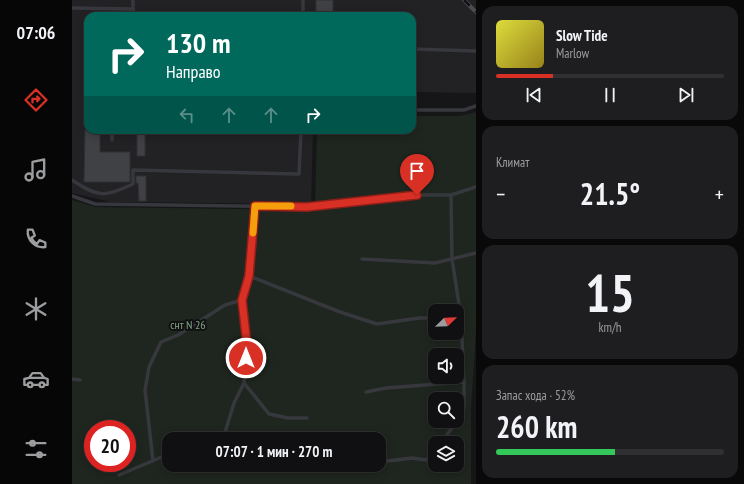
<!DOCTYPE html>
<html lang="ru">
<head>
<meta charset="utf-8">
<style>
  body { margin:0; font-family:"PT Sans Narrow",sans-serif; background:#1e1e20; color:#f1f3f6; height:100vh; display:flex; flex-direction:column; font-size:15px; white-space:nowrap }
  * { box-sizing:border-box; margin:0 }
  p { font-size:13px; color:#9c9d9f }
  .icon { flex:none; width:22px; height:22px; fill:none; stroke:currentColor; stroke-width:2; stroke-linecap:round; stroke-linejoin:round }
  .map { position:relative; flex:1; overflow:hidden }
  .details { display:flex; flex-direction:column; gap:6px; padding:6px; background:#09090a; width:268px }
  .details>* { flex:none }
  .hud { position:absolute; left:12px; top:12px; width:332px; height:122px; border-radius:12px; box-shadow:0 2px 10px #0003,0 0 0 1px #303032; background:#00695c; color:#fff; overflow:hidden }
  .needle { width:26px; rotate:67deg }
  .buttons { position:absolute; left:356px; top:304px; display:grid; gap:8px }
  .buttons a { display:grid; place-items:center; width:36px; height:36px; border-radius:8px; background:#101012; box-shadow:0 2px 10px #0003,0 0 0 1px #303032; font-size:20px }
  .speed { position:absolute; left:12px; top:420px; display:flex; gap:8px; font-size:20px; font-weight:700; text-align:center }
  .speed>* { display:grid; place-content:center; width:52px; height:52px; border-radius:50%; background:#101012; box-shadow:0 2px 10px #0003,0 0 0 1px #303032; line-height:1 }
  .speed .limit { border:6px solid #d22; background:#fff; color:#111 }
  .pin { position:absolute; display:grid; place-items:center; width:34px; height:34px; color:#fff; margin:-41px -17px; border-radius:50% 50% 50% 0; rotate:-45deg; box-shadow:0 0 4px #0007 }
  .pin .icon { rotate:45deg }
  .me { position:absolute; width:44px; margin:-22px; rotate:0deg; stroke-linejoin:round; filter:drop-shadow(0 0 3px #0008) }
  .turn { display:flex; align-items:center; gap:14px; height:84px; padding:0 16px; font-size:18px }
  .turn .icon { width:52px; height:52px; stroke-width:2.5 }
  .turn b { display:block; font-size:28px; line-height:34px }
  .lanes { display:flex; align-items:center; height:38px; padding:0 16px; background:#0003; justify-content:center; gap:20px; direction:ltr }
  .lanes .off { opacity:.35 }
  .big { font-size:30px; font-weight:600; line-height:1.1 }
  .details .widget { flex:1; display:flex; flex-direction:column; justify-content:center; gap:6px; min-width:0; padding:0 14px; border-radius:12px; background:#1e1e20 }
  .details .dial { align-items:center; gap:0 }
  .dial b { font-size:52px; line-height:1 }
  .song { display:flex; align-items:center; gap:12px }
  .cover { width:48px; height:48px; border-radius:6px; background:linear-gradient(135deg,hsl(60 70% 55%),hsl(50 70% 35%)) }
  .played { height:4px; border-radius:2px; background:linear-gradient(90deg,#d93025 25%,#303032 25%) }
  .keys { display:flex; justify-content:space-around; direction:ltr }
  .heat { display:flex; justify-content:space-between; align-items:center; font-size:22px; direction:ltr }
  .charge { height:6px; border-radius:3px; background:linear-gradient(90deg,#34c759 52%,#303032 0) }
  .trip { position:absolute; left:90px; top:432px; width:224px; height:40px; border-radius:12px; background:#101012; box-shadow:0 2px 10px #0003,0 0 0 1px #303032; font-weight:600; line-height:40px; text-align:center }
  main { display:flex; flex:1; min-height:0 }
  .dock { display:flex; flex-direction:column; width:72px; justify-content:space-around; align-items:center; background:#060607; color:#9c9d9f }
  .dock .icon { width:28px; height:28px }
  .dock .current { color:#d93025 }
  .dock b { font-size:18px; color:#f1f3f6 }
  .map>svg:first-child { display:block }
  .built { fill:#222225 }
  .green { fill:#1e261f; fill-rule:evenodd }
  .building { fill:#404145; stroke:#303034 }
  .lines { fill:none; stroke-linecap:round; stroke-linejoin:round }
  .lane { stroke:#37383d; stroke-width:3.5 }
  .rail-casing { stroke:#4a4c52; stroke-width:4 }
  .rail { stroke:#111113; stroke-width:2.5; stroke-dasharray:8; stroke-linecap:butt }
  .route-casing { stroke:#8d1f18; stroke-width:10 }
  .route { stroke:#d93025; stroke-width:7 }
  .slow { stroke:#f59e0b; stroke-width:7 }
  .labels { text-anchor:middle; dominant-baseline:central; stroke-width:4; stroke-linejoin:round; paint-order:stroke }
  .park-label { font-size:12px; fill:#7fa381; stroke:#111113 }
</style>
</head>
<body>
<main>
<nav class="dock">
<b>07:06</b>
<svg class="icon current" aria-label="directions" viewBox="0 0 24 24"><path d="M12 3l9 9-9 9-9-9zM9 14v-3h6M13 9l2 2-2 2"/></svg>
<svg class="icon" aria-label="music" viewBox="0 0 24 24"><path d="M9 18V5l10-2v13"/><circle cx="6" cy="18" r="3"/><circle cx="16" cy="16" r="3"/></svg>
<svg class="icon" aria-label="phone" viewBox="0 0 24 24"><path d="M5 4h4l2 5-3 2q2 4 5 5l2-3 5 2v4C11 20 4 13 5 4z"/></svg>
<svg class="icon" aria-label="climate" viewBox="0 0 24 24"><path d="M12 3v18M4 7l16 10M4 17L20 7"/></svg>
<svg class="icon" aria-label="car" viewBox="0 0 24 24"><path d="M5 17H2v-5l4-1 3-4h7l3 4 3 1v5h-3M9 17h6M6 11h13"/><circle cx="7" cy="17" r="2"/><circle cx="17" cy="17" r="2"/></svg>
<svg class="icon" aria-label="filters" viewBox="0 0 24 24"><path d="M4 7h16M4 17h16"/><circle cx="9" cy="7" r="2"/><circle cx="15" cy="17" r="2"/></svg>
</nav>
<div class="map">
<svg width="404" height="484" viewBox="0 0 404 484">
  <rect width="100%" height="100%" fill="#161618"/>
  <!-- built -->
  <polygon class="built" points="0,0 404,0 404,93 340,92 340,16 16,16 16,130 241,130 239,204 39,202 0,193"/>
  <!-- green -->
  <path class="green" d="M404,112V330L399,408V484H0V200L23,207L243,210L245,130H340V116H388ZM363,311H385V333H363ZM363,355H385V377H363ZM363,399H385V421H363ZM21,429H55V463H21ZM97,439H307V465H97ZM363,443H385V465H363Z"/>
  <!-- building -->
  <g class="building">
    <rect x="244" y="0" width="17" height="14"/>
    <polygon points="13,130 28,130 28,152 58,152 58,182 12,182"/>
    <rect x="65" y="130" width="8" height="26"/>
    <polygon points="64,176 74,176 74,201 67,201 66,183 64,183"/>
  </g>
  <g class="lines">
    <!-- lane -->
    <g class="lane">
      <polyline points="231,0 231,16"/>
      <polyline points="0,8 61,9"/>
      <polyline points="61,16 61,0"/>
      <polyline points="340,49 404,51"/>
      <polyline points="340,110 392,110 404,106"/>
      <polyline points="40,140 40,130"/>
      <path d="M0,180C27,198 32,197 61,184V170L227,174L229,130"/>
      <polyline points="379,195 380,259 389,317 392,382 392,408 385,421"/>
      <polyline points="0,196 23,204 235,207 345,195 379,195 404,187"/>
      <polyline points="183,206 177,276 170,300 175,345 172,383 197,414 216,418 235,418"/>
      <polyline points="290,259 363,263 404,253"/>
      <polyline points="177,276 268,312 305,324 347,318 363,318"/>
      <polyline points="0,379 8,380"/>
      <polyline points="294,392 314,388 392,382"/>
      <polyline points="151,439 162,403 172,383"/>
      <polyline points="369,443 385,421"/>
      <polyline points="81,461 73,390 77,367 89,342 106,335 153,305 170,300"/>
      <polyline points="307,462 340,458 354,460 363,451"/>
      <polyline points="174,465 181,467 229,465"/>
      <polyline points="47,475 97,454"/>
    </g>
    <!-- rail casing -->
    <g class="rail-casing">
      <polyline id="rail" points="392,0 404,12"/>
    </g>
    <!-- rail -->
    <use href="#rail" class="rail"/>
  </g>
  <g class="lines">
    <!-- route casing -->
    <g class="route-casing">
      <polyline id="route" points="174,358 175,345 170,300 177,276 183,206 235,207 345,195"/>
    </g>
    <!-- route -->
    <use href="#route" class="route"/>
    <!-- slow -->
    <polyline class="slow" points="181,233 183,206 219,206"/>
  </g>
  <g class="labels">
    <!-- park labels -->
    <g class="park-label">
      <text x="116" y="324">снт N 26</text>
    </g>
  </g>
</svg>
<div class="buttons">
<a><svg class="needle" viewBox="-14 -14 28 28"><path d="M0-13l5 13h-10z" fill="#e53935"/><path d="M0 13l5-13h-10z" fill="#9c9d9f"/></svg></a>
<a><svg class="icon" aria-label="sound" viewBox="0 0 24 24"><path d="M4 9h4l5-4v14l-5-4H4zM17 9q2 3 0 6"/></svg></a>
<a><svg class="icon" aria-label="search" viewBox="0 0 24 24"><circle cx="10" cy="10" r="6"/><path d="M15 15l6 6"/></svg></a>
<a><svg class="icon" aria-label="layers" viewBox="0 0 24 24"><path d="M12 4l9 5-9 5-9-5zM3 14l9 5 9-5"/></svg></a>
</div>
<div class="speed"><div class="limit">20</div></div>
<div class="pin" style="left:345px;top:195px;background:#d93025"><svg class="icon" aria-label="arrive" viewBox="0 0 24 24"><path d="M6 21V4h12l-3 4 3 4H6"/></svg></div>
<svg class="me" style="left:174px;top:358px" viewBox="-20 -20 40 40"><circle r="17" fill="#d93025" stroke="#fff" stroke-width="3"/><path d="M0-11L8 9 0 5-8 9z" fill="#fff"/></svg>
<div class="trip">07:07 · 1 мин · 270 m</div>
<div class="hud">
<div class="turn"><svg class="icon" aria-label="right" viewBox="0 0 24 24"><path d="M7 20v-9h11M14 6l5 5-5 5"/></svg><div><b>130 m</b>Направо</div></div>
<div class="lanes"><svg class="icon off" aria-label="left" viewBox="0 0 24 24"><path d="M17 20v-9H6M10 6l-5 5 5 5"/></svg><svg class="icon off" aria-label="ahead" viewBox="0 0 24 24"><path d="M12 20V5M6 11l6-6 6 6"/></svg><svg class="icon off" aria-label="ahead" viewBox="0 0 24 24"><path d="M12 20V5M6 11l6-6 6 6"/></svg><svg class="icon" aria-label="right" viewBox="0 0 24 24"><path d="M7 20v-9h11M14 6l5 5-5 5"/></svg></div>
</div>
</div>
<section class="details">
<div class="widget">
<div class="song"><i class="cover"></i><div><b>Slow Tide</b><p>Marlow</p></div></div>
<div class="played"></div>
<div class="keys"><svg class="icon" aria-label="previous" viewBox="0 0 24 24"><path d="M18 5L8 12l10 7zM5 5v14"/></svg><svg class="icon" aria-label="pause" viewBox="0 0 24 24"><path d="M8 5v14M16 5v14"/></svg><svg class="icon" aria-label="next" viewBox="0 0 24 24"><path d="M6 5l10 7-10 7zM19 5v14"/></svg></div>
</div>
<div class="widget"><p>Климат</p>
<div class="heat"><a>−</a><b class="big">21.5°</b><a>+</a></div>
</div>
<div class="widget dial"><b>15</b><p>km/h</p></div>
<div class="widget"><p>Запас хода · 52%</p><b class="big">260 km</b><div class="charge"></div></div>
</section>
</main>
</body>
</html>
